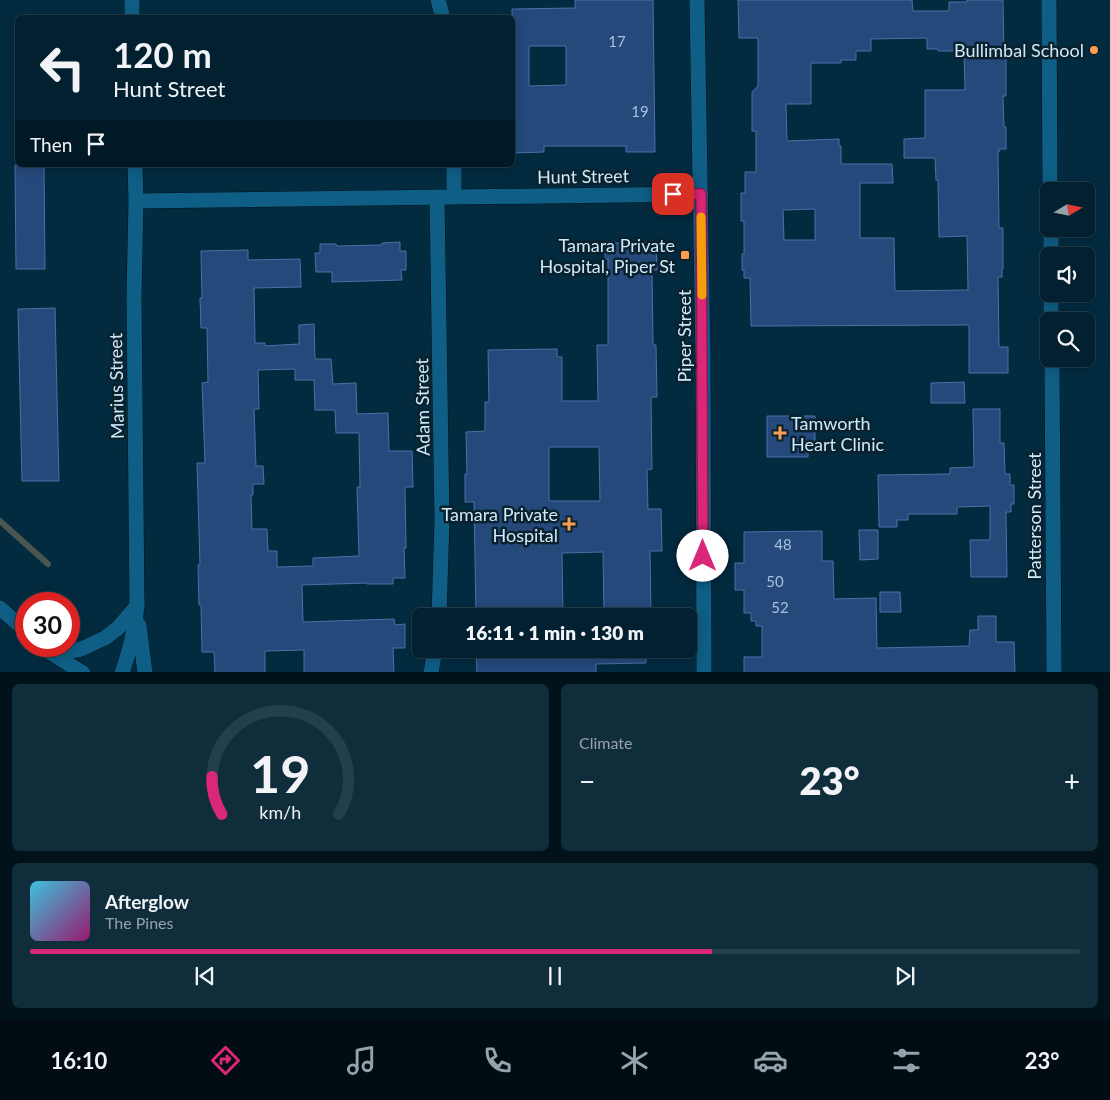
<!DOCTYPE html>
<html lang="en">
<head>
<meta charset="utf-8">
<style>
  body { margin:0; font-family:Lato,sans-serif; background:#102d3c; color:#f1f3f6; height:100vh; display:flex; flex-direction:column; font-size:19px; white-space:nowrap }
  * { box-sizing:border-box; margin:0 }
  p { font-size:16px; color:#96a3ab }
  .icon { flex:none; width:28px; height:28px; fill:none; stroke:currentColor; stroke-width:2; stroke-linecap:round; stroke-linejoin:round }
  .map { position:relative; height:672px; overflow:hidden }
  .sheet { display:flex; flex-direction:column; gap:12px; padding:12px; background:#01121a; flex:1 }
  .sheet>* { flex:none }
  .hud { position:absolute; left:15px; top:15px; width:500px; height:152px; border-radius:8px; box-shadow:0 2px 12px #0003,0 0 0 1px #233e4c; background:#022030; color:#f1f3f6; overflow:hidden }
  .needle { width:32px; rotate:80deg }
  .fabs { position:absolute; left:1040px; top:182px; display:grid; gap:10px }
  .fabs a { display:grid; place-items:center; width:55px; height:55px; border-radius:8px; background:#022030; box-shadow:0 2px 12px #0003,0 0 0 1px #233e4c; font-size:25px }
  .speed { position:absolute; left:15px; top:592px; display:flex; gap:10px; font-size:25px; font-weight:700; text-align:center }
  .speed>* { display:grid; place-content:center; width:65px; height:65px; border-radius:50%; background:#022030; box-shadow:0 2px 12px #0003,0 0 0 1px #233e4c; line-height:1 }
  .speed .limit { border:8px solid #d22; background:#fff; color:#111 }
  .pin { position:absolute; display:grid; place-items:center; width:42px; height:42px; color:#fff; margin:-21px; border-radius:10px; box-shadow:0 2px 8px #0006 }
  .me { position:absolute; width:55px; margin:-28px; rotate:0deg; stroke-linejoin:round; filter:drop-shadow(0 0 4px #0008) }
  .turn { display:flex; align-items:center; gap:18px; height:105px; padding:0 15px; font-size:22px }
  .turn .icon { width:65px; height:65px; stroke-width:2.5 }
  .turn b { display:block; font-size:35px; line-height:42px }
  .then { display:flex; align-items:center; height:48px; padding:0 15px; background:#0003; gap:10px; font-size:19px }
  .big { font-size:38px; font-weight:800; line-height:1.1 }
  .sheet .card { flex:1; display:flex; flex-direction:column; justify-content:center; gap:8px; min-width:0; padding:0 18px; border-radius:8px; background:#102d3c }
  .sheet .dial { align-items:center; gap:0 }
  .dial svg { height:130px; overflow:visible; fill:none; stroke:#233e4c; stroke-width:7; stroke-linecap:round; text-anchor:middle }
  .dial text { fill:#f1f3f6; stroke:none }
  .song { display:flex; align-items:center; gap:15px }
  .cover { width:60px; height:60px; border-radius:8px; background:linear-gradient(135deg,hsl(190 70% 55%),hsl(320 70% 35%)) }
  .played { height:5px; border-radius:2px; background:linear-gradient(90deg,#db2777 65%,#233e4c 65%) }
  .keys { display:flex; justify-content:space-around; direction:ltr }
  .heat { display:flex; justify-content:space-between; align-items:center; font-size:28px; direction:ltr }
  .sheet .tiles { flex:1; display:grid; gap:12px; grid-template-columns:1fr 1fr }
  .card:last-child { grid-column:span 2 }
  .trip { position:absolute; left:412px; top:608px; width:285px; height:50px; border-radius:8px; background:#022030; box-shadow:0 2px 12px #0003,0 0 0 1px #233e4c; font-weight:800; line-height:50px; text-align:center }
  .dock { display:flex; height:80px; justify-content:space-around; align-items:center; background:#010d13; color:#96a3ab }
  .dock .icon { width:35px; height:35px }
  .dock .on { color:#db2777 }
  .dock b { font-size:22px; color:#f1f3f6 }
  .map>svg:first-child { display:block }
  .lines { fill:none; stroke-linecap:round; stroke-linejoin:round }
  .stream { stroke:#4c5651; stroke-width:6 }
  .building { fill:#25497b; stroke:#4b71a6; fill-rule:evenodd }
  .street-casing { stroke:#00131f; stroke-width:16 }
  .street { stroke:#0f5e85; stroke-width:15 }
  .route-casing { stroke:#8e194d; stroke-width:12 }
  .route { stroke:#db2777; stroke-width:9 }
  .slow { stroke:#f59e0b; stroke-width:9 }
  .poi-dot { fill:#fc9e52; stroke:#0a212e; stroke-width:2 }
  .labels { text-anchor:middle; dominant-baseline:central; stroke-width:5; stroke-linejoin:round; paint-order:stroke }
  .number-label { font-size:15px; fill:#a4c2dc }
  .poi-label { font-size:18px; fill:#cfeafc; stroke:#0a212e; text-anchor:end }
  .street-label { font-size:18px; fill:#cfeafc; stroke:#0a212e }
</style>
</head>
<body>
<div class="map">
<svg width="1110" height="673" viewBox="0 0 1110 673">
  <rect width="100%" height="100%" fill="#032b40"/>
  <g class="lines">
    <!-- stream -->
    <polyline class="stream" points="0,521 48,564"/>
  </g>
  <!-- building -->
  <g class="building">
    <path d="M575,0H653L655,152H626V146H544V152L512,153V9L575,8ZM529,46H566V85L529,86Z"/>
    <path d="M738,0H912L913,11H949V2H967V0H1003L1004,55H1006V96H1003L1004,127H1006V149H999L1000,151H998L999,228H1003V269H1002V277H998L999,347H1008V373H969V325L751,326L750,278H744V270H742V254H744V221H741V193H745V172H756V131H752V92L758,86V38H739ZM927,38V49H938V51H964L965,90H925V138L904,139V158H935L936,180H938L939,237L967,236L968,290L895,291L894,238H860V183H893L892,164H841V146H839V139L787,141L786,104H811V63H841V60H856V51H871V39ZM815,209V240H784L783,210Z"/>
    <polygon points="15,165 44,165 45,269 16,269"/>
    <polygon points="400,242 400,251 406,251 406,270 401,270 402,280 332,282 332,272 316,272 315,253 320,253 320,244 336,244 337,246 382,245 382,243"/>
    <path d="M605,243H656L657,270H652L653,345H656L657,397H651L652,469L647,470L648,509H661L662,551H650L651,616H604L603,552L562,553L563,616H476L474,502H465V474H467L466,432L485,431V402H489L488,350L557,349V357H562V401H598L597,345H608V259H605ZM549,447H599L600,501H549Z"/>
    <path d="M248,250V260L300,259L301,287L254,288L255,343H265V346L299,344V325L314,324L315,359H331L333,384L356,383L357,414L388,413L389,451H412L413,487H405L406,548H404L405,578H393V584H367V583L302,585L303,622L394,619L395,625L405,624V648H393L394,673H304V650L265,651V673H215L214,652H202L201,605H199L198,565H200L197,463H205L202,383L208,382L207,328H201L200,298H202L201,251ZM295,369V380H314L315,410H335L336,433H359L360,487H357L359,556L313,558V566L277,567V551H268L267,529H252L251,495H253V484H264L263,466H256L254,409H259L258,370Z"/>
    <polygon points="55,308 59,481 22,481 18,309"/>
    <polygon points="964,382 965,403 931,403 931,383"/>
    <polygon points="973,409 1000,409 1000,443 1004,443 1005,474 1010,474 1010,485 1014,485 1014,504 1011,504 1011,512 1006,512 1007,577 971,577 970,540 990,540 990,506 957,507 957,514 908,514 908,520 897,520 897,527 879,527 878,475 950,474 950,468 974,467"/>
    <polygon points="767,416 815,416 815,446 808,446 808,457 767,457"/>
    <polygon points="859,530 878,530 878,559 860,560"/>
    <polygon points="822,531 822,561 833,561 834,599 876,598 877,648 969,646 970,630 978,630 978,616 996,616 996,642 1014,642 1015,673 744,673 744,657 762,657 762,626 756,626 756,621 751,621 751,613 744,613 744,590 735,590 735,563 744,563 744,532"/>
    <polygon points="880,592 900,592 901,612 880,612"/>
    <polygon points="476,649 646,649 646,663 596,664 596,673 477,673"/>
  </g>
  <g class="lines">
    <!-- street casing -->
    <g class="street-casing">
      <g id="street">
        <polyline points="132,0 132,18"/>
        <polyline points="438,0 443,18"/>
        <polyline points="697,0 703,358 704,673"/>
        <polyline points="1049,0 1050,191"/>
        <polyline points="454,165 454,196"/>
        <polyline points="437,197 442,521 439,616"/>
        <polyline points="136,201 701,194"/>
        <polyline points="1051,229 1051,256"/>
        <polyline points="1051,294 1051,321"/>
        <polyline points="1052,359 1054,673"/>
        <polyline points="0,608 26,631"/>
        <polyline points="139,625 145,673"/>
        <polyline points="48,651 83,673"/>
        <polyline points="49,652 70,651 81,649 105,638 118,628 137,606"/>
        <path d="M122,673C130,650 135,630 137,606L134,297L136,201L135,165"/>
        <polyline points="431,673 435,649"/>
      </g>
    </g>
    <!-- street -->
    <use href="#street" class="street"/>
  </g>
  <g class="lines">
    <!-- route casing -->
    <g class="route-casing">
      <polyline id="route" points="673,194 701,194 703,556"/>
    </g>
    <!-- route -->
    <use href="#route" class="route"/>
    <!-- slow -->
    <polyline class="slow" points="701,217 702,295"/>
  </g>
  <!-- markers -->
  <g class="poi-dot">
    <circle cx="1094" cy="50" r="5"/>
    <rect x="680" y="250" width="10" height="10" rx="2.5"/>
    <path d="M777.5 425.5h5v5h5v5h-5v5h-5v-5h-5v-5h5z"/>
    <path d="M566.5 516.5h5v5h5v5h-5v5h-5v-5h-5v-5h5z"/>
  </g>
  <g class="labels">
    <!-- number labels -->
    <g class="number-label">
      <text x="617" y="41">17</text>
      <text x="640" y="111">19</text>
      <text x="783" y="544">48</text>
      <text x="775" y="581">50</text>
      <text x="780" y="607">52</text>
    </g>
    <!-- poi labels -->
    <g class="poi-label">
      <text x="1084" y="50">Bullimbal School</text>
      <text x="675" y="245">Tamara Private<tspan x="675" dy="21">Hospital, Piper St</tspan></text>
      <text x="791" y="423" text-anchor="start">Tamworth<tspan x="791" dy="21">Heart Clinic</tspan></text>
      <text x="558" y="514">Tamara Private<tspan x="558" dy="21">Hospital</tspan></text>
    </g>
    <!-- street labels -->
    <g class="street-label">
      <text transform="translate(583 176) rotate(-1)">Hunt Street</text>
      <text transform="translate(684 336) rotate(-90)">Piper Street</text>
      <text transform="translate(116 386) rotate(-91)">Marius Street</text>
      <text transform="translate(422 407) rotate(-91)">Adam Street</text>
      <text transform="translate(1034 516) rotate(-90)">Patterson Street</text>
    </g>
  </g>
</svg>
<div class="fabs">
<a><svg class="needle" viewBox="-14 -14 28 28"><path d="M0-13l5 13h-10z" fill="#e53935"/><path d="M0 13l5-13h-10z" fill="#96a3ab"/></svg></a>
<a><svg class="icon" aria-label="sound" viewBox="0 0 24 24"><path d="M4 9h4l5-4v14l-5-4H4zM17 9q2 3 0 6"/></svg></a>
<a><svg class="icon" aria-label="search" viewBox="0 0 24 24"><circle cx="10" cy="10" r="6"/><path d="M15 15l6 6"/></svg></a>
</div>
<div class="speed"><div class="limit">30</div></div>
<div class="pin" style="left:673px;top:194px;background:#d93025"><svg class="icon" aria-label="arrive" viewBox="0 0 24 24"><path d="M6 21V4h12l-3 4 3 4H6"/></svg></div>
<svg class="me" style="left:703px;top:556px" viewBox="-20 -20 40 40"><circle r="19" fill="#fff"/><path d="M0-13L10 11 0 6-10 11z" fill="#db2777"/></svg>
<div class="trip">16:11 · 1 min · 130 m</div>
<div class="hud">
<div class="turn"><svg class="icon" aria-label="left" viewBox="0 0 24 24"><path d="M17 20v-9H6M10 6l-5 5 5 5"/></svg><div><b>120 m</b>Hunt Street</div></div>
<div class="then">Then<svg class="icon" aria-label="arrive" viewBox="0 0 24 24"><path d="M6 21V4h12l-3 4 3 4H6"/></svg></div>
</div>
</div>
<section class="sheet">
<div class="tiles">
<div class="card dial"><svg viewBox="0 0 100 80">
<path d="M14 69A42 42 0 1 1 86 69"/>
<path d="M14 69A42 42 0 0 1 8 46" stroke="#db2777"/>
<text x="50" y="56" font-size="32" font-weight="700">19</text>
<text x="50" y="72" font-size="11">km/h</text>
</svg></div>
<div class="card"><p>Climate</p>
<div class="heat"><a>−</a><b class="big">23°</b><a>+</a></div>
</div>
<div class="card">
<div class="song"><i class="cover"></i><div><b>Afterglow</b><p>The Pines</p></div></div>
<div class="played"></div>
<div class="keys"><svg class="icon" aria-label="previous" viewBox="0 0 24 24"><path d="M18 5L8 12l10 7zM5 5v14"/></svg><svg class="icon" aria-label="pause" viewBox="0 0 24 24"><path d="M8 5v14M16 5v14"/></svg><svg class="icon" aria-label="next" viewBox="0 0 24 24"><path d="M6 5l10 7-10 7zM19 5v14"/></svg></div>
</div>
</div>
</section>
<nav class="dock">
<b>16:10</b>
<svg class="icon on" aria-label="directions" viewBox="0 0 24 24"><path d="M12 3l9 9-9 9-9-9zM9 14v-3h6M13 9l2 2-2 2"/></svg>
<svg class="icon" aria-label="music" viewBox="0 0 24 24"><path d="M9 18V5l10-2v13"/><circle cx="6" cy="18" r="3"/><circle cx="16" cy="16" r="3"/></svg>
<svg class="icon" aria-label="phone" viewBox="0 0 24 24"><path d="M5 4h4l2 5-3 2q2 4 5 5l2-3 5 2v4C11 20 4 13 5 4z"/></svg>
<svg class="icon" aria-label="climate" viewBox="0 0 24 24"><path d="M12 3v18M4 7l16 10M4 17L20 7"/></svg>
<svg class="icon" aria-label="car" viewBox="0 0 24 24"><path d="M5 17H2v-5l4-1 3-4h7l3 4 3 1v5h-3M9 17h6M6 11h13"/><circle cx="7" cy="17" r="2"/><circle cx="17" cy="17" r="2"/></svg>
<svg class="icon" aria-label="filters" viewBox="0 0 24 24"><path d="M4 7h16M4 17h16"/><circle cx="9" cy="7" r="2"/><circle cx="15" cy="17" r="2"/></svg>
<b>23°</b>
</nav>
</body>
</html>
